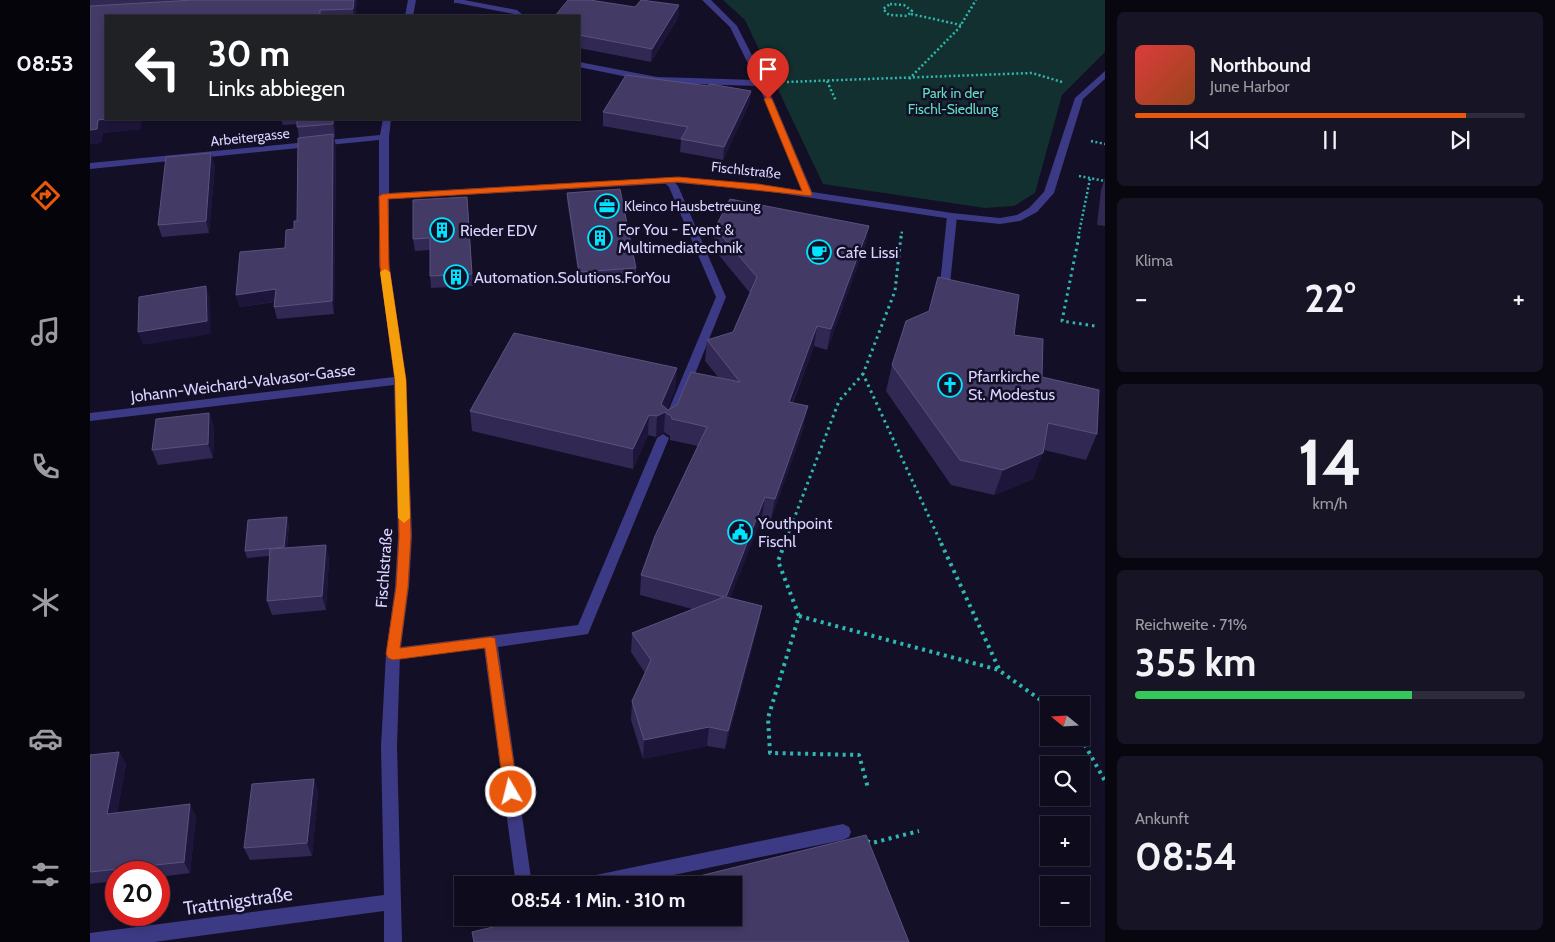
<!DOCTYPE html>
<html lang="de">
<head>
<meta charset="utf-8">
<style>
  body { margin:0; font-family:Cabin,sans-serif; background:#171425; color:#f1f3f6; height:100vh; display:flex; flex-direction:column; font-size:19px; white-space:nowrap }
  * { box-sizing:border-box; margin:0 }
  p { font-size:16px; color:#9b9ba3 }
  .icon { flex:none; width:28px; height:28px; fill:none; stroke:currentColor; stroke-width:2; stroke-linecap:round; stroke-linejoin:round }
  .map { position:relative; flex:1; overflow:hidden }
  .side { display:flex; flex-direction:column; gap:12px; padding:12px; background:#08060f; width:450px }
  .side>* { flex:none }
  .hud { position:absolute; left:15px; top:15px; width:475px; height:105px; border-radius:0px; box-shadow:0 2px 8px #0003,0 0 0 1px #2e2b3b; background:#202124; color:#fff; overflow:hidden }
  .needle { width:32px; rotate:288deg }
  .controls { position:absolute; left:950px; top:696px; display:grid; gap:10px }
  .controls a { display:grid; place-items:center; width:50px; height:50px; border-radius:0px; background:#0e0b1c; box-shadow:0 2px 8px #0003,0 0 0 1px #2e2b3b; font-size:25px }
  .speed { position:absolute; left:15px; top:861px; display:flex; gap:10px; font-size:25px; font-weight:700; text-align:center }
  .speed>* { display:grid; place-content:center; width:65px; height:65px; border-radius:50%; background:#0e0b1c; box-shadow:0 2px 8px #0003,0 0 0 1px #2e2b3b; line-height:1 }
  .speed .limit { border:8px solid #d22; background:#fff; color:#111 }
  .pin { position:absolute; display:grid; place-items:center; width:42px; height:42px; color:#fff; margin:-51px -21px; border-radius:50% 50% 50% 0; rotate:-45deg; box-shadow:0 0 5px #0007 }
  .pin .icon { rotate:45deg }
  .me { position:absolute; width:55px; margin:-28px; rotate:352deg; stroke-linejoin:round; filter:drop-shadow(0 0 4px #0008) }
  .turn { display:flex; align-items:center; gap:18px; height:105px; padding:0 20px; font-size:22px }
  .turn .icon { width:65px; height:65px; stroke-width:2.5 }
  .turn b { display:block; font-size:35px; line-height:42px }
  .big { font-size:38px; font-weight:800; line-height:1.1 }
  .side .tile { flex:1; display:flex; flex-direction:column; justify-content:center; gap:8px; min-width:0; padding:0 18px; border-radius:8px; background:#171425 }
  .side .dial { align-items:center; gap:0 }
  .dial b { font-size:65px; line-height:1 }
  .song { display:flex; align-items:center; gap:15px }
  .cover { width:60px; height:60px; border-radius:8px; background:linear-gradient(135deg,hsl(0 70% 55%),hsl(20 70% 35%)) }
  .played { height:5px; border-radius:2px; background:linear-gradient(90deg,#ea580c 85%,#2e2b3b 85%) }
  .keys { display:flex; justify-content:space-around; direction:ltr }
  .heat { display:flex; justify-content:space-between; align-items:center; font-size:28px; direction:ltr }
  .charge { height:8px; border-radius:4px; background:linear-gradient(90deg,#34c759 71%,#2e2b3b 0) }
  .trip { position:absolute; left:364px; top:876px; width:288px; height:50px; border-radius:0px; background:#0e0b1c; box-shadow:0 2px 8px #0003,0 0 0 1px #2e2b3b; font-weight:800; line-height:50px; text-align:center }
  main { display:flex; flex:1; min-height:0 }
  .menu { display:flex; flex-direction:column; width:90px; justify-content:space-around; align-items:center; background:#06040b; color:#9b9ba3 }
  .menu .icon { width:35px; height:35px }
  .menu .active { color:#ea580c }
  .menu b { font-size:22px; color:#f1f3f6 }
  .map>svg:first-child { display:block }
  .green { fill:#12302f }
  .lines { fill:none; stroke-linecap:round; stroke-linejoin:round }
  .path-far2 { stroke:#2fb8b0; stroke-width:2.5; stroke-dasharray:2 2.5; stroke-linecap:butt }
  .path-far1 { stroke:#2fb8b0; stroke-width:3; stroke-dasharray:2.5 4; stroke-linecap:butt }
  .path { stroke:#2fb8b0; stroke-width:4; stroke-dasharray:3 4.5; stroke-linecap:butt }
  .lane { fill:#3d3a85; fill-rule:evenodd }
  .street { fill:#3d3a85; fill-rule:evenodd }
  .wall { fill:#312854 }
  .shaded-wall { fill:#1d163a }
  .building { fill:#433a66; stroke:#5a527e }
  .route { fill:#ea580c; stroke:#983908 }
  .slow { fill:#f59e0b }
  .labels { text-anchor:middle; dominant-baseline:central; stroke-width:5; stroke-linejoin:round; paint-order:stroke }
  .far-park-label { font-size:14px; fill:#5fe0c0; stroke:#130f26 }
  .far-street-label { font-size:14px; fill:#d9d4ff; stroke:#130f26 }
  .far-poi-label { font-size:14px; fill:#d9d4ff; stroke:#130f26; text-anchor:start }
  .poi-label { font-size:16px; fill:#d9d4ff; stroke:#130f26; text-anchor:start }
  .street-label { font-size:16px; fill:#d9d4ff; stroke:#130f26 }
  .near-street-label { font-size:19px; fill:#d9d4ff; stroke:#130f26 }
</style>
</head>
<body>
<main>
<nav class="menu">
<b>08:53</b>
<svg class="icon active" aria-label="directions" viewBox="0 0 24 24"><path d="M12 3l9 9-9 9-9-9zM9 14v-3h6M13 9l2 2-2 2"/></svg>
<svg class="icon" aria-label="music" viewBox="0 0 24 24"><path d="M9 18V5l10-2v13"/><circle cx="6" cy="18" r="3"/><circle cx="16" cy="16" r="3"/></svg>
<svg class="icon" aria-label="phone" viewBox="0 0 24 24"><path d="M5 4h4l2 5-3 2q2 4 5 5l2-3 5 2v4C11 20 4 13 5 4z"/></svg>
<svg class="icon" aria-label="climate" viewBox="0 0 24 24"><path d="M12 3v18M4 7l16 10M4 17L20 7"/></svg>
<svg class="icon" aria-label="car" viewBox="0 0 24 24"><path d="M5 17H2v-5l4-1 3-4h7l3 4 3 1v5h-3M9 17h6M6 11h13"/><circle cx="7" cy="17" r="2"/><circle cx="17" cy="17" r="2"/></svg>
<svg class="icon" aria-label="filters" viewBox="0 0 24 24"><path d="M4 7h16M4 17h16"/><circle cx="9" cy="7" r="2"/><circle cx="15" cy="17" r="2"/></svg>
</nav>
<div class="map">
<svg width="1015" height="942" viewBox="0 0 1015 942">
  <rect width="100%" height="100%" fill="#130f26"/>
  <!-- green -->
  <polygon class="green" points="633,0 1015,0 1015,52 972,95 945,193 924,206 895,208 733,184 655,20"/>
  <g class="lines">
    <!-- path-far2 -->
    <g class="path-far2">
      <polygon points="800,4 814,5 822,11 817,16 799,15 793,9"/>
      <polyline points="821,14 871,25"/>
      <polyline points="819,79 869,28 886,0"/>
      <polyline points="737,81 746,101"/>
      <polyline points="697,82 942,73 972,82"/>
      <polyline points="1001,141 1015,144"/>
      <polyline points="989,176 1015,181"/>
      <polyline points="811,238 812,231"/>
      <polyline points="988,238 1000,179"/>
    </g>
    <!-- path-far1 -->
    <g class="path-far1">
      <polyline points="811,236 805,291 773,374 852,545"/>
      <polyline points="989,236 972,321 1005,326"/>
      <polyline points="694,545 749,401 773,374"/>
    </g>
    <!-- path -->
    <g class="path">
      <polyline points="695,543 688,561 709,616 678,718 680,753 769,755 778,788"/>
      <polyline points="851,543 910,671 959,706"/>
      <polyline points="709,616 909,670"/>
      <polyline points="991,738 1015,781"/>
      <polyline points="777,841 782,843 829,831"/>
    </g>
    <!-- lane -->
    <g class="lane">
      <polygon points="364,0 374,0 427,10 434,16 426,16 424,14 367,3 364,3"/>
      <polygon points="612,0 621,0 647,26 676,83 723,194 721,196 715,196 713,194 669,86 567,83 489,67 489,62 567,77 666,80 640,27"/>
      <polygon points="577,177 580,178 588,186 636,297 586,421 580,425 574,421 626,297 579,187 572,180"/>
      <polygon points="862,213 867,216 860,284 855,287 850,284 857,216"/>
      <polygon points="573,434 579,438 498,634 408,647 442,885 426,885 394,648 303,660 298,658 296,654 298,650 303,648 488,625 567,438"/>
      <polygon points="753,824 759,827 761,832 759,837 753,840 535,885 488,885 490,879 496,877"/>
    </g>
    <!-- street -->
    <g class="street">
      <polygon points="318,0 326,0 323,16 315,16"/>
      <polygon points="1015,71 1015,79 993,99 964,193 947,212 930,221 910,224 862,219 668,190 588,183 299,199 299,262 316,380 322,536 319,587 310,654 307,746 312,942 294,942 294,911 64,942 0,942 0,933 294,895 291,746 296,654 305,587 308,536 304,385 0,421 0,413 304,377 289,262 289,140 0,169 0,163 290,135 293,119 301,119 299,137 299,193 588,177 668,184 862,213 910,218 927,215 939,208 954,192 985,98"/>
    </g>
  </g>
  <!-- wall -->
  <g class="wall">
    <polygon points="0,0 267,0 265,16 16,16 51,129 13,133 11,143 0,144"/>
    <polygon points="589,5 588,18 561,62 489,48 489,16 545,7"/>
    <polygon points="618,86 661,91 659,104 633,160 590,152 591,140 513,126 513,112"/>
    <polygon points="191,119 244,119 245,137 244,138 246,146 244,314 187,319 184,307 185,302 150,307 146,295 195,248 207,221 209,138 207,124 193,125"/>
    <polygon points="125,165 119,233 72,237 68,225"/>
    <polygon points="1015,178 1015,226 1007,225 1011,190"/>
    <polygon points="477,193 546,268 546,275 489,279 477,200"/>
    <polygon points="378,209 383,286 341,288 340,276 340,250 325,251 323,239"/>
    <polygon points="779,226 775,246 737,350 724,346 703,403 714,427 681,519 672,517 640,598 672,606 668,626 635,749 617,746 553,759 541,720 542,701 555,673 541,652 542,633 602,609 550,595 551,575 608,446 580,440 580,436 574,432 566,437 558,435 543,469 382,431 380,411 587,368 585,389 577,409 578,410 587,405 628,377 615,361 617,340 643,332 660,293 623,248 625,228"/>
    <polygon points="924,335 952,377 1007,434 996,460 954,450 943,479 904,495 861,485 796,391 802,365"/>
    <polygon points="119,413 124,427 123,458 68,465 62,450"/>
    <polygon points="199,524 197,548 236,545 239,559 236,610 182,615 177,601 179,556 157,558 155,551"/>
    <polygon points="29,752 36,764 27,813 106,816 100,873 69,877 69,872 26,872 26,881 0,884 0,755"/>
    <polygon points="224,779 228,792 222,856 160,860 154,848"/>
  </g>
  <!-- shaded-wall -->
  <g class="shaded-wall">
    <polygon points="264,0 267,0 265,16 264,16 263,9"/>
    <polygon points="589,5 588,18 561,62 562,49"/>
    <polygon points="661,91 659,104 633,160 634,147"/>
    <polygon points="16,119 52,119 51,129 13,133 11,143 0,144 0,130 8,120"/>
    <polygon points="243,119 244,119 245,137 243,124"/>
    <polygon points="243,134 246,146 244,314 242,301"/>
    <polygon points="121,153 125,165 119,233 116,221"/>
    <polygon points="779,226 775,246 737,350 741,329"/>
    <polygon points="116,286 120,299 121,334 53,345 48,332"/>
    <polygon points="186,289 189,301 150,307 146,295"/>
    <polygon points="727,326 724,346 695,422 699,402"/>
    <polygon points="587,368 585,389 575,413 574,432 566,437 567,416"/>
    <polygon points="718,406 714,427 681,519 685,499"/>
    <polygon points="119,413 124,427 123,458 118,444"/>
    <polygon points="559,415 558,435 543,469 543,449"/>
    <polygon points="953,453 943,479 904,495 913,470"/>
    <polygon points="675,497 672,517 633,617 636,597"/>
    <polygon points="197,517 199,524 196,555 194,547"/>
    <polygon points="236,545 239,559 236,610 232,596"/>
    <polygon points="672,606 668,626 635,749 638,731"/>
    <polygon points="619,727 617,746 553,759 554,740"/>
    <polygon points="29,752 36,764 25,826 17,814"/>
    <polygon points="224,779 228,792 222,856 217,843"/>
    <polygon points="100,804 106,816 100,873 94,862"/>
  </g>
  <!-- building -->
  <g class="building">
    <polygon points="104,0 264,0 263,9 230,10 230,16 16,16 16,119 8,120 7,129 0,130 0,6"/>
    <polygon points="478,0 500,0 545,7 551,0 589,5 562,49 489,35 489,16 465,16"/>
    <polygon points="536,75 618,86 620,84 661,91 634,147 591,139 598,127 513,112"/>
    <polygon points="207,119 243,119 243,124 207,127"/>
    <polygon points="243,134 242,301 184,307 186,289 146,295 150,252 195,248 196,230 204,229 204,221 207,221 208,138"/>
    <polygon points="121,153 116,221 68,225 76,157"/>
    <polygon points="530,189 546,268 489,272 477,193"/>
    <polygon points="377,197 382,274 340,276 340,238 323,239 323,200"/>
    <polygon points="640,199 779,226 741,329 727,326 699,402 718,406 685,499 675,497 636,597 672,606 638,731 619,727 554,740 542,701 561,660 542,633 634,597 551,575 565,536 617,427 582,419 581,416 575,412 567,416 559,415 543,449 380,411 424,333 587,368 571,404 578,410 587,405 601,372 650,382 617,340 643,332 667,277 625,228"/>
    <polygon points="848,277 929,295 924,335 953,339 952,377 1009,390 1007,434 958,423 953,453 913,470 870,460 802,365 816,321 839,311"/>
    <polygon points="116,286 117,321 48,332 49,297"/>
    <polygon points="119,413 118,444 62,450 66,419"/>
    <polygon points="197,517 194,547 155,551 158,520"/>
    <polygon points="236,545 232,596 177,601 180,549"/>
    <polygon points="29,752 17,814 100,804 94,862 0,872 0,755"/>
    <polygon points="224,779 217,843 154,848 162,784"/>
    <polygon points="776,835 819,942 384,942 382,932 441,918 642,918 642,885 573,885"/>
  </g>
  <!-- route -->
  <polygon class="route" points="678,96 682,99 722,194 721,196 588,182 298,199 299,267 316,380 321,536 318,587 310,648 400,637 405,638 428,792 426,796 421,798 416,796 414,792 395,648 303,660 298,658 296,654 306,587 309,536 305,380 290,267 289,196 293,194 588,177 668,184 712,191 674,99"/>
  <!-- slow -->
  <polygon class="slow" points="295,269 300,272 316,380 320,518 314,523 308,518 305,380 290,272"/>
  <!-- icons -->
  <defs>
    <g id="office-ring" transform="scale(1.25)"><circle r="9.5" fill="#130f26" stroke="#00e5ff" stroke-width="1.5"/><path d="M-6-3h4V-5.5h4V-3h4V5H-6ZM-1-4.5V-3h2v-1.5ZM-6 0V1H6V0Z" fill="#00e5ff"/></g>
    <g id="building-ring" transform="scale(1.25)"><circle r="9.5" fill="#130f26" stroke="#00e5ff" stroke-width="1.5"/><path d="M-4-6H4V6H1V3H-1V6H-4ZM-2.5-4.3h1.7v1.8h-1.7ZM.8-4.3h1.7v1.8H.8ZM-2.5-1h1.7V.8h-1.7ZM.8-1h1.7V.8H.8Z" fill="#00e5ff"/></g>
    <g id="cafe-ring" transform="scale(1.25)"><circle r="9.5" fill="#130f26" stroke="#00e5ff" stroke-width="1.5"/><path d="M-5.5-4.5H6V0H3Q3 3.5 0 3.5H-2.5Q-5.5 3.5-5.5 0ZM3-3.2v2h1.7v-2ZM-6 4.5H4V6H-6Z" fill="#00e5ff"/></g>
    <g id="church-ring" transform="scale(1.25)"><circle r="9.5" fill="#130f26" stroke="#00e5ff" stroke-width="1.5"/><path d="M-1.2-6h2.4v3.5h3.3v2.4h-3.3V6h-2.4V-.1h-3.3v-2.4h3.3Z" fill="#00e5ff"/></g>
    <g id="civic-ring" transform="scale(1.25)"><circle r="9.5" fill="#130f26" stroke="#00e5ff" stroke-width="1.5"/><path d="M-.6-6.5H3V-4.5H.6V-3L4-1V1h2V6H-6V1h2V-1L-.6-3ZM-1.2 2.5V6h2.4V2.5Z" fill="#00e5ff"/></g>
  </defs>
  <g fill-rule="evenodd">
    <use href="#office-ring" x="517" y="206"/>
    <use href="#building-ring" x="352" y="230"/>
    <use href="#building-ring" x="510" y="238"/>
    <use href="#cafe-ring" x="729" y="252"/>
    <use href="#building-ring" x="366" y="277"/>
    <use href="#church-ring" x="860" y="385"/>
    <use href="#civic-ring" x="650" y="532"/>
  </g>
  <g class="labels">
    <!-- far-park labels -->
    <g class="far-park-label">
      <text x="863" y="93">Park in der<tspan x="863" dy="16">Fischl-Siedlung</tspan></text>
    </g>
    <!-- far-street labels -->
    <g class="far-street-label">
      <text transform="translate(160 137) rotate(-6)">Arbeitergasse</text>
      <text transform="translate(656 170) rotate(6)">Fischlstraße</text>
    </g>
    <!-- far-poi labels -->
    <g class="far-poi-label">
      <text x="534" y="206">Kleinco Hausbetreuung</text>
    </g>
    <!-- poi labels -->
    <g class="poi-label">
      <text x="528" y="229">For You - Event &amp;<tspan x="528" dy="18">Multimediatechnik</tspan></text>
      <text x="370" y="230">Rieder EDV</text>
      <text x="746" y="252">Cafe Lissi</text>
      <text x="384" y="277">Automation.Solutions.ForYou</text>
      <text x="878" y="376">Pfarrkirche<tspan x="878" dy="18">St. Modestus</tspan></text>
      <text x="668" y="523">Youthpoint<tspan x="668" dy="18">Fischl</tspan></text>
    </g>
    <!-- street labels -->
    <g class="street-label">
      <text transform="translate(153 383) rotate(-7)">Johann-Weichard-Valvasor-Gasse</text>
      <text transform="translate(294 568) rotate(-86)">Fischlstraße</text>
    </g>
    <!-- near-street labels -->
    <g class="near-street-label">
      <text transform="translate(148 901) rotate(-8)">Trattnigstraße</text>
    </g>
  </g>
</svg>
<div class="controls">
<a><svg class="needle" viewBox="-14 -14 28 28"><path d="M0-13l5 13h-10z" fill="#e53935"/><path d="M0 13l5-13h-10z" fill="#9b9ba3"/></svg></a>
<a><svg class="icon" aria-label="search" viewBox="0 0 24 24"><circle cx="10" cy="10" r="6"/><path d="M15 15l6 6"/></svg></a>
<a>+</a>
<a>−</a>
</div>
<div class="speed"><div class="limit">20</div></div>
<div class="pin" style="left:678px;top:99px;background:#d93025"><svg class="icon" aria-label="arrive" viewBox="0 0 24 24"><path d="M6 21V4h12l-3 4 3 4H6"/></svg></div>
<svg class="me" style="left:421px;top:792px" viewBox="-20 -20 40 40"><circle r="17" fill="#ea580c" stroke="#fff" stroke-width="3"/><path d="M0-11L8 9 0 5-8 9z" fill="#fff"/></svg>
<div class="trip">08:54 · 1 Min. · 310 m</div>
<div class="hud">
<div class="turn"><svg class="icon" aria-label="left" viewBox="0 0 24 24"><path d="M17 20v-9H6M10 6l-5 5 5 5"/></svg><div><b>30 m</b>Links abbiegen</div></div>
</div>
</div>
<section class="side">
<div class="tile">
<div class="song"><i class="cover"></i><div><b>Northbound</b><p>June Harbor</p></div></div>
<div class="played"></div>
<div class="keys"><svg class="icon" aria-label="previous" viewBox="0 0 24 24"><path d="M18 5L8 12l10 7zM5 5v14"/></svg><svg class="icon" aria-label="pause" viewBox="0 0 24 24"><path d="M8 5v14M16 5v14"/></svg><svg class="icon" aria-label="next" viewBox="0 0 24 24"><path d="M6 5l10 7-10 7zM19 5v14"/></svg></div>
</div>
<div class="tile"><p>Klima</p>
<div class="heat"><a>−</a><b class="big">22°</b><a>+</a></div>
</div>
<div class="tile dial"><b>14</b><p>km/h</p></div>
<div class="tile"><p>Reichweite · 71%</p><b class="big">355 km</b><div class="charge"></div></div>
<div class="tile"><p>Ankunft</p><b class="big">08:54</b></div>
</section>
</main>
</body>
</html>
